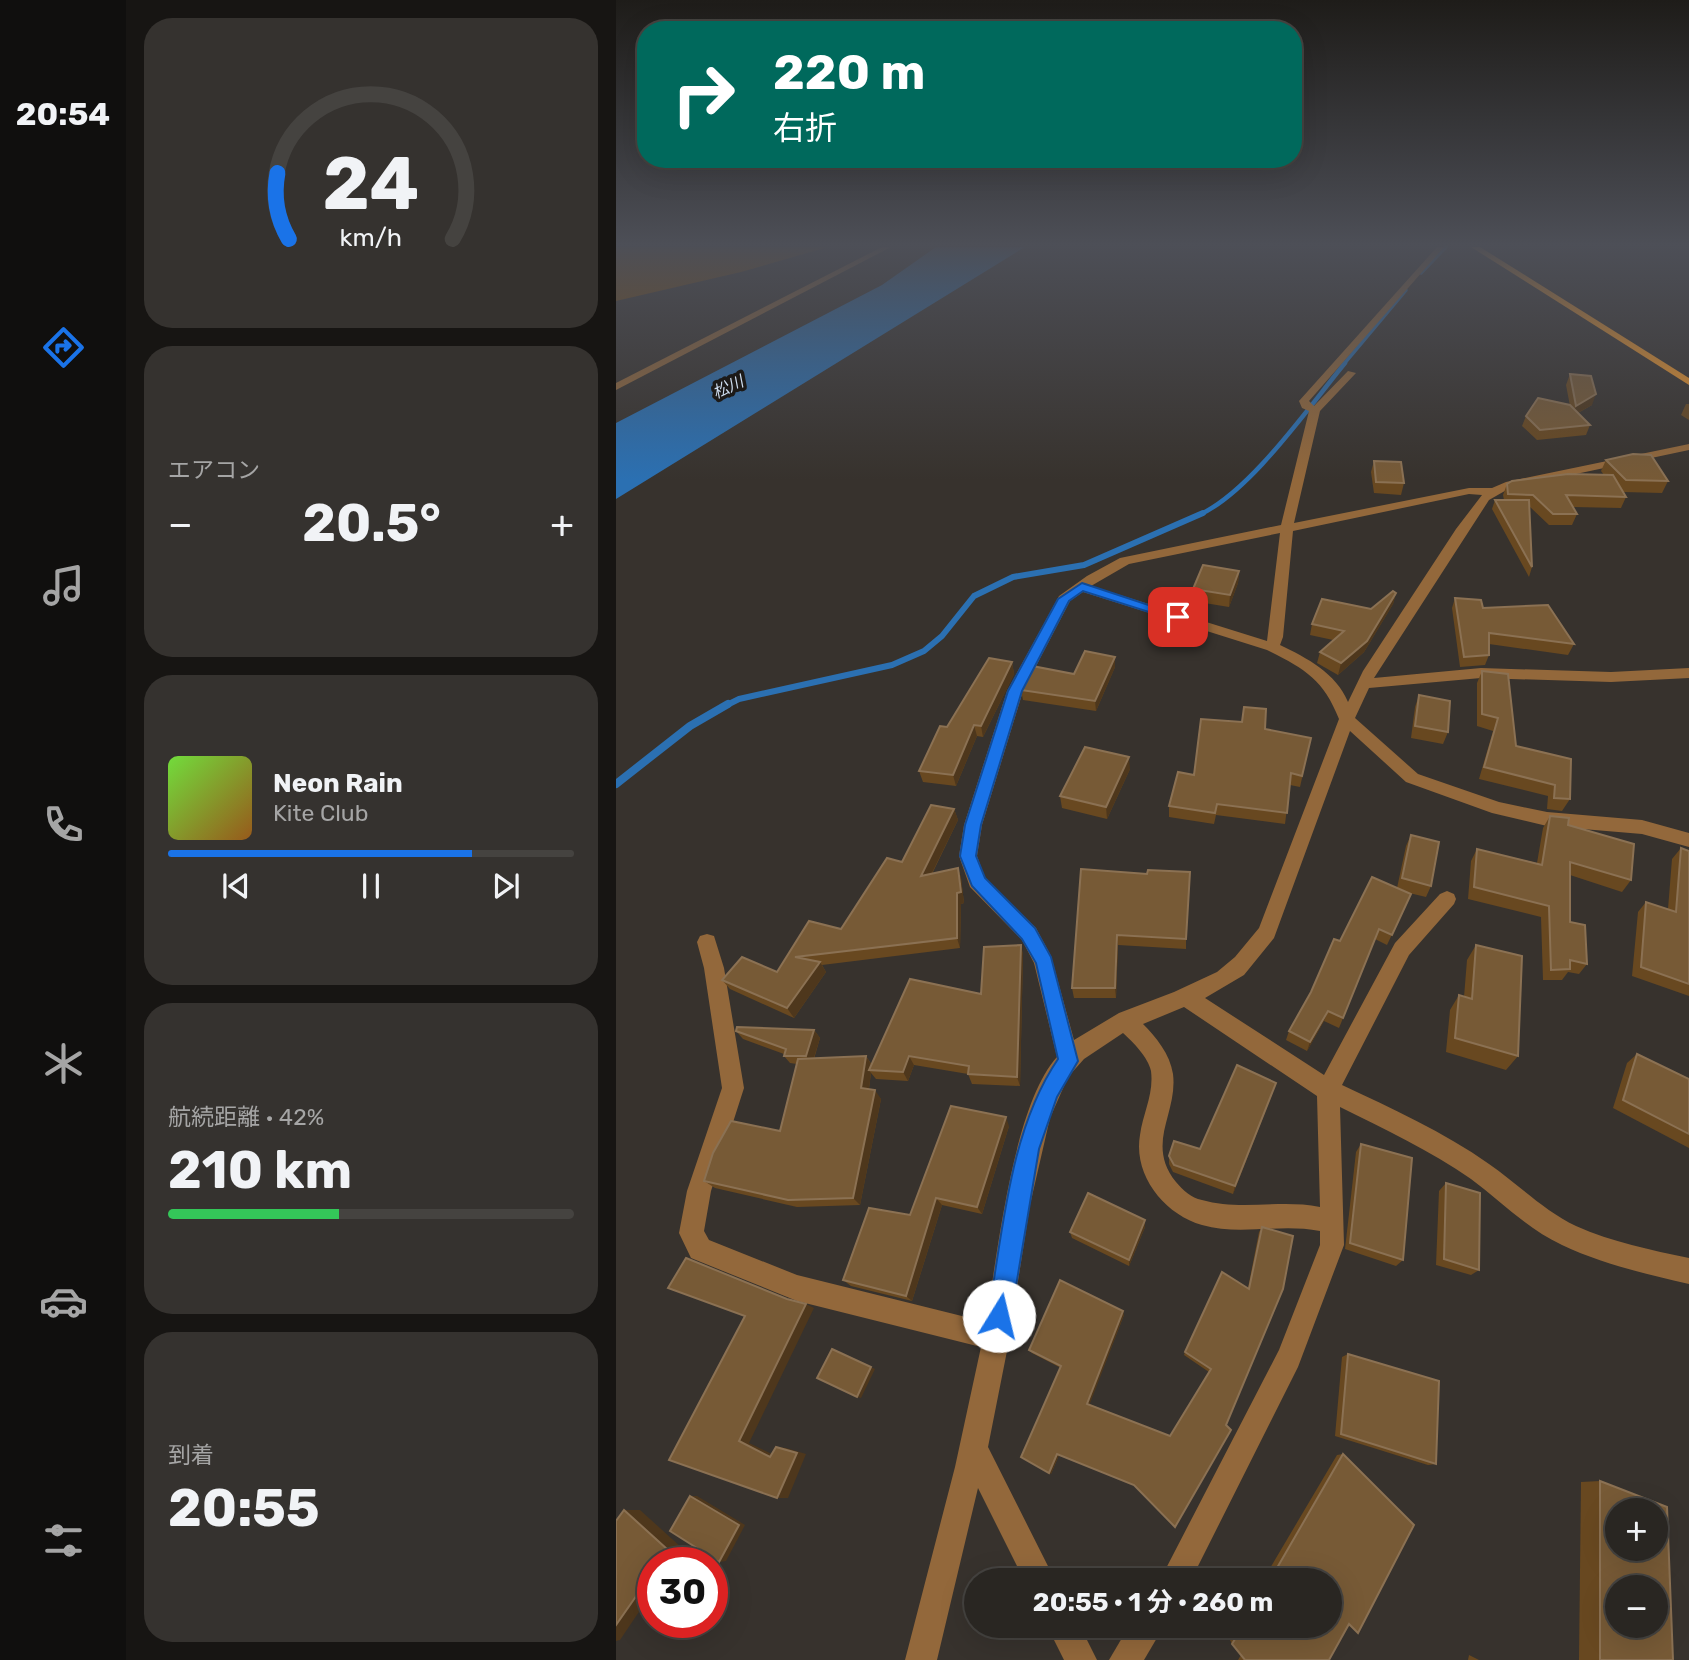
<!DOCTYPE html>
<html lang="ja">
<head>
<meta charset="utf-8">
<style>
  body { margin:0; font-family:Rubik,"Noto Sans JP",sans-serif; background:#35322f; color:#f1f3f6; height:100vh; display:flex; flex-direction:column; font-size:26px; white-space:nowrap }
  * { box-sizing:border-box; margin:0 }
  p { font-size:23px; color:#a5a5a5 }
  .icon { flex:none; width:38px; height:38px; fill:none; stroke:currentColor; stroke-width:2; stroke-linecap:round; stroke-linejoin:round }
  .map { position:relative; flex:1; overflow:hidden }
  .side { display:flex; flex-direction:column; gap:18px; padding:18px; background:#171513; width:490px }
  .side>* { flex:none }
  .guide { position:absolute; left:21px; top:21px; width:665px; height:147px; border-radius:28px; box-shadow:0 7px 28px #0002,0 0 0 2px #454340; background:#00695c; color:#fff; overflow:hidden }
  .fabs { position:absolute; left:989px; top:1498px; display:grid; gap:14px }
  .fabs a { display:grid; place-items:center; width:63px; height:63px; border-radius:50%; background:#292622; box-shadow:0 7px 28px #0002,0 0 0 2px #454340; font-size:35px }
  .speed { position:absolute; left:21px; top:1547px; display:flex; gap:14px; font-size:35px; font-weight:700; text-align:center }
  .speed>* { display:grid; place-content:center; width:91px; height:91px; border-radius:50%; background:#292622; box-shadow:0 7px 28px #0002,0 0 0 2px #454340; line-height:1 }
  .speed .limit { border:10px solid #d22; background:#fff; color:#111 }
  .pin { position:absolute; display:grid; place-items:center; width:60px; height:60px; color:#fff; margin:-30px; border-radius:14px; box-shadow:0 4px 10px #0006 }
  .me { position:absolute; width:77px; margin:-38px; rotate:9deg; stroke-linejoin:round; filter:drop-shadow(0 0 5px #0008) }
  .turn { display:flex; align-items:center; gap:24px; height:147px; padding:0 21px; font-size:32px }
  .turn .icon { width:91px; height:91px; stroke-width:2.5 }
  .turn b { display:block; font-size:49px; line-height:60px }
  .big { font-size:52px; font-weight:700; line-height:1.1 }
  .side .card { flex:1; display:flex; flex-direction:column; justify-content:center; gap:10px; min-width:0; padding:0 24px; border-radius:28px; background:#35322f }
  .side .dial { align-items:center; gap:0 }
  .dial svg { height:182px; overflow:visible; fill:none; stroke:#454340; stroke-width:7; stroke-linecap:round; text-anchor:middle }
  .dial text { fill:#f1f3f6; stroke:none }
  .song { display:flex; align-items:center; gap:21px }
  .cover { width:84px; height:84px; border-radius:10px; background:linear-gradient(135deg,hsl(100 70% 55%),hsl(30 70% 35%)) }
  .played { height:7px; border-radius:4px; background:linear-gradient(90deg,#1a73e8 75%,#454340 75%) }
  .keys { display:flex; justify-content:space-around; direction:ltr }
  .heat { display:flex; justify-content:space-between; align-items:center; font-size:38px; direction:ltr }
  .charge { height:10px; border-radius:5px; background:linear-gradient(90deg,#34c759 42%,#454340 0) }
  .trip { position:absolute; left:348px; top:1568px; width:378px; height:70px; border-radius:35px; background:#292622; box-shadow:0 7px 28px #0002,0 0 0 2px #454340; font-weight:700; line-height:70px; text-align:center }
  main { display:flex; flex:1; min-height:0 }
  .tabs { display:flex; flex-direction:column; width:126px; justify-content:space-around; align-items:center; background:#100f0e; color:#a5a5a5 }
  .tabs .icon { width:49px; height:49px }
  .tabs .current { color:#1a73e8 }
  .tabs b { font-size:32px; color:#f1f3f6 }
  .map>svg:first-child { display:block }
  .forest { fill:#7d4b08 }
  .water { fill:#2b70b2 }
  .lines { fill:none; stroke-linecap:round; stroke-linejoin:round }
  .stream-far3 { stroke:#2b70b2; stroke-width:3.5 }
  .stream-far2 { stroke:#2b70b2; stroke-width:4.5 }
  .stream-far1 { stroke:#2b70b2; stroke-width:6 }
  .stream { stroke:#2b70b2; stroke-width:8 }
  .minor { fill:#93683b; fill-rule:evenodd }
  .primary { fill:#f3992b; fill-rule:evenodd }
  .wall { fill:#684820 }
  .shaded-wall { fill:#4e371c }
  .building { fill:#775a36; stroke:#8b7153; stroke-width:2; fill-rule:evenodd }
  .route { fill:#1a73e8; stroke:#114b97; stroke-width:2 }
  .labels { text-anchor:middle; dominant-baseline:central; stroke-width:7; stroke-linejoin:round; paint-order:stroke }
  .far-water-label { font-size:16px; font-style:italic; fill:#cedef0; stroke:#1c1a18 }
</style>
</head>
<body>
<main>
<nav class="tabs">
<b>20:54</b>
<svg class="icon current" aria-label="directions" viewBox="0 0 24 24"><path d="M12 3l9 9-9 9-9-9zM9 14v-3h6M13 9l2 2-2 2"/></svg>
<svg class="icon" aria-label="music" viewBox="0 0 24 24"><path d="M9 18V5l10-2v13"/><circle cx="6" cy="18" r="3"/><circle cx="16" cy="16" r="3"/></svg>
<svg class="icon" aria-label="phone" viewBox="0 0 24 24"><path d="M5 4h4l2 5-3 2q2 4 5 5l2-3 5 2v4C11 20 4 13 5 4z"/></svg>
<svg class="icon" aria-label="climate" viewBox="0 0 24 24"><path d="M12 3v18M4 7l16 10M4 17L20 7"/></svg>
<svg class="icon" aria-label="car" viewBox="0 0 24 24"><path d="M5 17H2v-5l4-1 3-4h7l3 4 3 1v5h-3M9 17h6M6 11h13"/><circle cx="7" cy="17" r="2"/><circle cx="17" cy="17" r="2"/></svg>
<svg class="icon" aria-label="filters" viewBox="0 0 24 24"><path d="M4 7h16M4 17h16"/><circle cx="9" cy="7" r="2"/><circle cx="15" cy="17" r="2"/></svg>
</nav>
<section class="side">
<div class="card dial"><svg viewBox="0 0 100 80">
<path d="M14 69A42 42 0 1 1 86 69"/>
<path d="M14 69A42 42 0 0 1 9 40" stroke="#1a73e8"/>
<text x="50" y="56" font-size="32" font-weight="700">24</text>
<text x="50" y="72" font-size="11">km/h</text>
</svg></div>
<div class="card"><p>エアコン</p>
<div class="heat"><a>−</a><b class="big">20.5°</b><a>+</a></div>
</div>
<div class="card">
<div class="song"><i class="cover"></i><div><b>Neon Rain</b><p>Kite Club</p></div></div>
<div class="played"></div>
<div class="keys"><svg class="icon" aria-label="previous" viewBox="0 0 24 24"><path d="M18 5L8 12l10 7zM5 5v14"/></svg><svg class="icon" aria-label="pause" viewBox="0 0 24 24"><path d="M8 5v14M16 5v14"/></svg><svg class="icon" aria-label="next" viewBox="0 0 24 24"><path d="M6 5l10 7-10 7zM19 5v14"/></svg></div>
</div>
<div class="card"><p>航続距離 · 42%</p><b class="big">210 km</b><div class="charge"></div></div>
<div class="card"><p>到着</p><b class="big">20:55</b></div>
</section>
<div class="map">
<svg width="1073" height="1660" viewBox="0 0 1073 1660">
  <rect width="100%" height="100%" fill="#37322d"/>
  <!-- forest -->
  <polygon class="forest" points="0,247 212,247 125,272 0,301"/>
  <!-- water -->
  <polygon class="water" points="320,247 409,247 0,499 0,423 266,285"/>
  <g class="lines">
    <!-- stream-far3 -->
    <g class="stream-far3">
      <polyline points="805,273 830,247"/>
      <polyline points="727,365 790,290"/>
    </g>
    <!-- stream-far2 -->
    <path class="stream-far2" d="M583,515C634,492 692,408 729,363"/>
    <!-- stream-far1 -->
    <polyline class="stream-far1" points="109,706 123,699 276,665 308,651 326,636 358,596 397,577 468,565 587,513"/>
    <!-- stream -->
    <polyline class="stream" points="0,784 74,726 112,704"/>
    <!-- minor -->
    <g class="minor">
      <polygon points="266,247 275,247 0,390 0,383"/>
      <path d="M821,247H828L693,401L698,406L732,371L740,373L704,411L678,523L853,488H876L890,482L1073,444V450L894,488L873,500L758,678L865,668L995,672L1073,668V678L995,682L865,678L753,688L739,718L802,774L883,802L931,812L1026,820L1073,833V847L1026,834L931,826L876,813L790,782L734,731L658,938L628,975L589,998L708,1075L779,943L824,894L831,891L838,894L840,899L838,904L793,955L726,1085C775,1108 828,1132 873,1164C902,1184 927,1210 960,1226C996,1242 1035,1250 1073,1258V1284C1030,1274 986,1264 946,1245C911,1229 885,1201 855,1179C815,1151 768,1129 724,1107L728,1245L682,1367L575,1580H544L663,1350L704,1245V1231C664,1223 624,1236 586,1225C548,1214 517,1175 524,1135C527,1113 538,1094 535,1071C532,1057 517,1042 507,1033L468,1059L452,1077L434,1118L414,1205L391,1351L372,1447L439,1580H408L362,1488L321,1660H289L339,1467L365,1347L181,1301L75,1258L63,1233L71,1191L106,1088L88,968L81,942L84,936L91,934L98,936L108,968L128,1088L95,1191L88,1231L93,1240L181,1275L370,1322C381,1257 397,1105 441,1057L418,963L406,940L354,887L343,856L348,825L391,691L443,596L471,576L504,558L665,525L693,411L686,408L683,401ZM853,494L866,495L840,529L747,671L732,702C720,673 691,658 664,645L667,637L677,531ZM664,533L651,641L475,586L513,564ZM467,592L651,650C689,669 707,679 723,719L643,928L619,957L601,972L558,992L503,1013L458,1040L435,956L420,928L369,878L361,856L366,825L407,691L454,601ZM568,1007L701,1096L704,1207C665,1199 624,1211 586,1200C575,1198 567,1190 560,1182C529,1143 562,1114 557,1074C554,1054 540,1037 527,1024Z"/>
      <polygon points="431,1626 464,1626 481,1660 448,1660"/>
      <polygon points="513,1626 548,1626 528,1660 493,1660"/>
    </g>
    <!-- primary -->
    <polygon class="primary" points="855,247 864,247 1073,378 1073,385"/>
  </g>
  <!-- wall -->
  <g class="wall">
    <polygon points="954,374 976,405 962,413 974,425 970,435 921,440 906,426 910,416 954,406 950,385"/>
    <polygon points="1070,404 1073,404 1073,420 1065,415"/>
    <polygon points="990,460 1052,481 1046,493 1007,492 1010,497 1005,508 957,507 961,514 956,525 933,525 913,506 916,567 913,577 876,509 879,500 888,500 887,495 891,484 988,475 985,471"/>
    <polygon points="758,461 788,483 785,495 758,493 755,472"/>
    <polygon points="623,571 622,583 613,607 576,601 577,589"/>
    <polygon points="780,593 777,604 748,652 722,675 701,663 704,652 717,640 694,635 696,624 755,609"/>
    <polygon points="839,598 867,608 958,644 952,655 873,644 873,655 869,665 844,667 836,608"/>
    <polygon points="499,657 499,667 480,711 407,700 405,690 458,674"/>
    <polygon points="396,662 398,674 367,737 361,736 340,786 307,782 303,771 331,727"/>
    <polygon points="866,671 900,746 954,799 946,811 931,809 932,796 863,779 877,731 861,726 861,683"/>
    <polygon points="803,695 832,732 827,744 795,738 799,707"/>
    <polygon points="649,729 695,738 684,787 674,785 669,824 600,815 598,824 553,817 553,806 578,775"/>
    <polygon points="514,769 491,819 446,808 444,796"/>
    <polygon points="338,809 342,820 316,874 342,868 345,878 348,903 345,904 344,948 206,965 210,972 178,1018 114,989 106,980 161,972 225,929"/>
    <polygon points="934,816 952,825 1015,880 1006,892 954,875 954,922 971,964 963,974 952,972 946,980 927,980 925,917 852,899 855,861 861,849 921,863 927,828"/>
    <polygon points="795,835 815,886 810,897 789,892 795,894 771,945 759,939 723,1028 708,1021 691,1051 670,1040 673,1031 724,941 781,888 790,846"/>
    <polygon points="1065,848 1073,851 1073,996 1016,976 1022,912 1030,902 1052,909 1056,859"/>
    <polygon points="531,874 570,939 570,949 502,945 500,998 458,998 456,988"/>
    <polygon points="405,945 407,955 404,1086 356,1084 352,1074 298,1065 292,1081 260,1079 255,1073 253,1089 265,1099 244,1205 181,1207 99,1188 88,1181 164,1131 181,1064 174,1063 168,1056 168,1054 127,1039 120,1031 198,1030 204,1038 198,1059 250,1056 256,1065 365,994"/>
    <polygon points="860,945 902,1056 890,1070 830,1052 834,1010 843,995 848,997 851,960"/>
    <polygon points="1021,1054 1073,1079 1073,1148 997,1108 1011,1063"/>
    <polygon points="657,1092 617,1194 557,1172 553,1164 553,1156 584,1149"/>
    <polygon points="393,1126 366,1214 326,1205 296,1301 235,1286 227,1280 294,1215"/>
    <polygon points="745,1144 787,1260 780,1266 729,1249 740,1152"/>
    <polygon points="830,1183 863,1270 855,1275 820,1265 823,1191"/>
    <polygon points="529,1220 529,1227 513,1266 456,1238 454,1232"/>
    <polygon points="646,1227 667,1289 518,1485 443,1455 435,1474 445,1368 416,1353 413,1350 508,1315 473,1404 554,1436 593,1372 568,1355 569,1352 632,1288 643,1232"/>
    <polygon points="732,1354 820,1464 812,1465 719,1436 726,1357"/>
    <polygon points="727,1454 742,1633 732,1625 713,1660 622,1660 625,1655 616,1644 613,1638 620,1626 714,1626 714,1580 647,1580 721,1455"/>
    <polygon points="984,1481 1057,1660 963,1660 965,1482"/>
    <polygon points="853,1655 863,1660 852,1660"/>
  </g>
  <!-- shaded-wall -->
  <g class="shaded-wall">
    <polygon points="980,394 976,405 956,416 960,406"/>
    <polygon points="623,571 622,583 613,607 614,595"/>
    <polygon points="780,593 777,604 748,652 722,675 725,663"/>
    <polygon points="499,657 499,667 480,711 479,701"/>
    <polygon points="396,662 398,674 367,737 365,726"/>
    <polygon points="358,725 361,736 340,786 337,775"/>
    <polygon points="513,757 514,769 491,819 490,807"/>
    <polygon points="338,809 342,820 309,887 305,876"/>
    <polygon points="342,868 345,878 348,903 345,904 344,948 341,938"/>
    <polygon points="501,935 502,945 500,998 499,988"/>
    <polygon points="405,945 407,955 404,1086 401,1077"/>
    <polygon points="204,962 210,972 178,1018 171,1008"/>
    <polygon points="712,1011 708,1021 691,1051 694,1042"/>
    <polygon points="198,1030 204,1038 196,1064 190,1056"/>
    <polygon points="250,1056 256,1066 253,1070 255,1073 252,1096 245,1088"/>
    <polygon points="293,1056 298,1065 292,1081 287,1072"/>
    <polygon points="660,1083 657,1092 617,1194 619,1186"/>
    <polygon points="259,1090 265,1099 244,1205 237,1198"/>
    <polygon points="390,1117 393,1126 366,1214 361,1207"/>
    <polygon points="320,1198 326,1205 296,1301 290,1296"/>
    <polygon points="529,1220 529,1227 513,1266 513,1260"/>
    <polygon points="190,1304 198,1308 133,1443 164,1458 154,1457 123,1441"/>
    <polygon points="507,1311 508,1315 473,1406 471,1404"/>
    <polygon points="216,1349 259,1369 245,1398 241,1397"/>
    <polygon points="160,1447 170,1448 190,1454 172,1498 161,1498"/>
    <polygon points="441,1454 443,1455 435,1474 433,1473"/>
    <polygon points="74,1496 81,1496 129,1525 110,1561 103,1562"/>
    <polygon points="8,1510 24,1510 66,1548 56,1563 43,1563"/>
    <polygon points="37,1572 37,1591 4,1640 0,1641 0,1625"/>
  </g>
  <!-- building -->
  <g class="building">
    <polygon points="954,374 975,376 980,394 960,406"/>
    <polygon points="922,398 954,405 974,425 924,430 910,416"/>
    <polygon points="1017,454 1035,455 1052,481 1010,480 990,460"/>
    <polygon points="758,461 785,462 788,483 760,482"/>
    <polygon points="952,474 997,475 1010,497 950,495 961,514 937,514 917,495 892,494 891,484 896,481"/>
    <polygon points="879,500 913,500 916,567"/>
    <polygon points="587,565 623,571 614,595 577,589"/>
    <polygon points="777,591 780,593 751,641 725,663 704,652 728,631 696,624 706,599 755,609"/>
    <polygon points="839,598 865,600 867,608 932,605 958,644 873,633 873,655 848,657"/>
    <polygon points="469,651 499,657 479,701 405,690 416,666 458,674"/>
    <polygon points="373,658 396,662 365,726 358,725 337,775 303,771 324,726 331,727"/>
    <polygon points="866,671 892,674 900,746 955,759 954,799 938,798 939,785 868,767 882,718 866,714"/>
    <polygon points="803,695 834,701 832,732 799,726"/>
    <polygon points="628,707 650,709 649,729 695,738 686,776 675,773 671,813 601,804 599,813 553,806 562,772 578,775 585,719 626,722"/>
    <polygon points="469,747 513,757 490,807 444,796"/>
    <polygon points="315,805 338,809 305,876 342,868 345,892 341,893 341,938 179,957 204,962 171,1008 106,980 126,957 161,972 193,921 225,929 271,858 286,862"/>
    <polygon points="934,816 953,818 952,825 1018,844 1015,880 954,862 954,922 969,925 971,964 954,960 954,969 935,970 933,906 858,887 861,849 926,865"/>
    <polygon points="795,835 823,842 815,886 786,878"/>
    <polygon points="1065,848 1073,851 1073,984 1025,967 1030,902 1060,912"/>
    <polygon points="465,869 531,874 532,870 574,872 570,939 501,935 499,988 456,988"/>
    <polygon points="756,877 795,894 776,935 763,929 727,1018 712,1011 694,1042 673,1031 695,992 718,939 724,941"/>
    <polygon points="405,945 401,1077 352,1074 353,1066 293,1056 287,1072 253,1070 294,979 365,994 368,947"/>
    <polygon points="860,945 906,956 902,1056 839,1038 843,995 856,999"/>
    <polygon points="121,1027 198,1030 190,1056 168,1056 170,1049 120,1031"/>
    <polygon points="1021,1054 1073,1079 1073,1134 1007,1100"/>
    <polygon points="250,1056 245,1088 259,1090 237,1198 172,1200 88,1181 97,1153 115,1121 164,1131 182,1059"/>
    <polygon points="621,1065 660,1083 619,1186 558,1165 553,1156 558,1141 584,1149"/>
    <polygon points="335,1106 390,1117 361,1207 320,1198 290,1296 227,1280 253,1208 294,1215"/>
    <polygon points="745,1144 796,1158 787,1260 734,1243"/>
    <polygon points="830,1183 864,1193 863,1270 828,1259"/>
    <polygon points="472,1193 529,1220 513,1260 454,1232"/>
    <polygon points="646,1227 677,1236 667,1289 610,1425 615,1430 559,1527 518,1485 441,1454 433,1473 405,1457 445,1366 413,1350 444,1280 507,1311 471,1404 554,1436 595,1369 569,1352 606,1272 633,1289"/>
    <polygon points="70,1258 171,1299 190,1304 123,1441 154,1457 160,1447 181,1453 161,1498 53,1460 129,1316 52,1288"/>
    <polygon points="216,1349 255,1367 241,1397 201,1378"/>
    <polygon points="732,1354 823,1381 820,1464 725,1434"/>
    <polygon points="727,1454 798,1525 742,1633 733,1624 713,1660 629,1660 616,1644 627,1626 714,1626 714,1580 654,1580"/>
    <path d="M984,1481L1051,1507L1057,1660H984ZM1001,1510H1040V1549H1001ZM1001,1587H1040V1626H1001Z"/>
    <polygon points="74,1496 123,1525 103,1562 54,1531"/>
    <polygon points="8,1510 52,1550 43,1563 37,1563 37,1572 0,1625 0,1521"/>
  </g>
  <!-- sky -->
  <linearGradient id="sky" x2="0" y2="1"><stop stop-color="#1e1c19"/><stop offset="0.51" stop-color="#4d4f57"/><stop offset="1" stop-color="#4d4f57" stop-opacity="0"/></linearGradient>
  <rect width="1073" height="480" fill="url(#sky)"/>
  <!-- route -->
  <path class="route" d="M466,583L569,617L562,621L558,620L467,591L453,601L406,691L365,825L360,856L369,878L419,928L435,957L462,1061L441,1097L423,1149L395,1316L392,1324L383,1328L375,1324L372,1316C387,1232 393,1131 442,1059L420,963L406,939L356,886L344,856L349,825L392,691L442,599Z"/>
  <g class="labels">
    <!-- far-water labels -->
    <g class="far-water-label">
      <text transform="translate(112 387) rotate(-25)">松川</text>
    </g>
  </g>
</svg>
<div class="fabs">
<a>+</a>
<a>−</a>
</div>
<div class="speed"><div class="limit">30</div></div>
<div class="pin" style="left:562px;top:617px;background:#d93025"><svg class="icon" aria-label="arrive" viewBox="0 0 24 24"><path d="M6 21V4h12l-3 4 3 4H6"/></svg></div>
<svg class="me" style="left:383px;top:1316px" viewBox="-20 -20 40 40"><circle r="19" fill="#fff"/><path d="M0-13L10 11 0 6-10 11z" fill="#1a73e8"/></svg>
<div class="trip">20:55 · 1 分 · 260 m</div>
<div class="guide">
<div class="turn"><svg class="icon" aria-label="right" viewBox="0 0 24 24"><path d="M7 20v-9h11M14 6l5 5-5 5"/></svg><div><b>220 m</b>右折</div></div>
</div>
</div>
</main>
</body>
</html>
